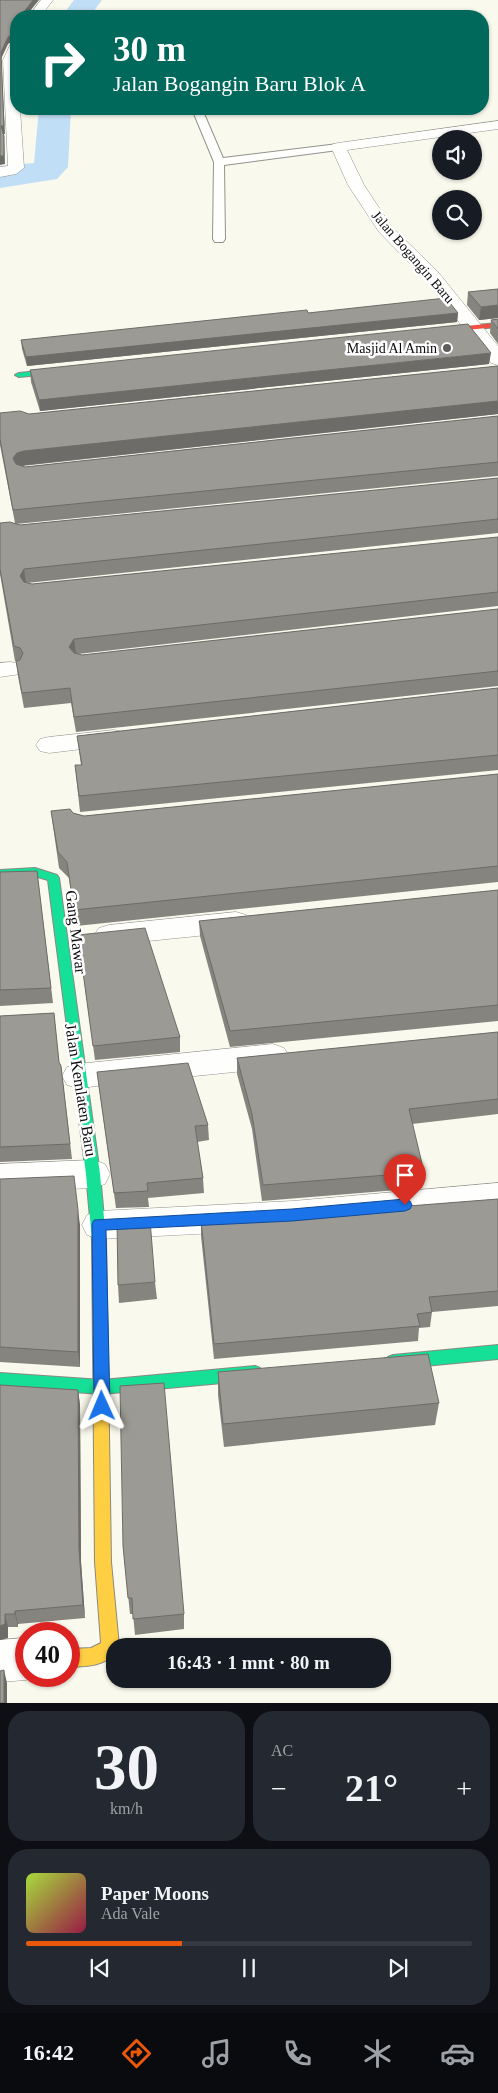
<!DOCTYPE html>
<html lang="id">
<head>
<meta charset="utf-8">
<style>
  body { margin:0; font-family:Georgia,serif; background:#242831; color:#f1f3f6; height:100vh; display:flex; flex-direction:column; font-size:19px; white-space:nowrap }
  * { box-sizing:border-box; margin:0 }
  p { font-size:16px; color:#9ea1a6 }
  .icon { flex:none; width:28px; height:28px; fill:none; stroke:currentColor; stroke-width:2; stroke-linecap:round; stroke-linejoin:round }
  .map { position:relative; height:1703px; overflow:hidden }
  .side { display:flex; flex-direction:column; gap:8px; padding:8px; background:#0d0f14; flex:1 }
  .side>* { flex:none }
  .banner { position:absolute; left:10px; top:10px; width:479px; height:105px; border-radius:20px; box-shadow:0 1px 4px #0004; background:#00695c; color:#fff; overflow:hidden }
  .buttons { position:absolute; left:432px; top:130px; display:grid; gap:10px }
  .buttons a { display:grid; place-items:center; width:50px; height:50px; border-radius:50%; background:#171b24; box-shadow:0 1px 4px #0004; font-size:25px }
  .speed { position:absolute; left:15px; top:1622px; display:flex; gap:10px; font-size:25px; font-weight:700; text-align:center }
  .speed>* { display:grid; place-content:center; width:65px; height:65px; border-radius:50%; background:#171b24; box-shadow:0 1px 4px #0004; line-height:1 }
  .speed .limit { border:8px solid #d22; background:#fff; color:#111 }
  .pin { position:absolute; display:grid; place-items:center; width:42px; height:42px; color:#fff; margin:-51px -21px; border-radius:50% 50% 50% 0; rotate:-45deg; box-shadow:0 0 5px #0007 }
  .pin .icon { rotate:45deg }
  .me { position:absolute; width:55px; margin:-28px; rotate:359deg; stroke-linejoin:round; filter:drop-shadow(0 0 4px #0008) }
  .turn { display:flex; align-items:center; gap:18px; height:105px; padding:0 20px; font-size:22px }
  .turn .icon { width:65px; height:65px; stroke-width:2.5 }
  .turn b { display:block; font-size:35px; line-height:42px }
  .big { font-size:38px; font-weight:700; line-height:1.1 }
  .side .tile { flex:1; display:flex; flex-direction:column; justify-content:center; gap:8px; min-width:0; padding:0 18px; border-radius:20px; background:#242831 }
  .side .dial { align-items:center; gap:0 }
  .dial b { font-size:65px; line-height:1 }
  .song { display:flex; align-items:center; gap:15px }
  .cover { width:60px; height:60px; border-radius:8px; background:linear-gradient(135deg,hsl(80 70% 55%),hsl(340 70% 35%)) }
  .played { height:5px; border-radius:2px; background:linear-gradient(90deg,#ea580c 35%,#363941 35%) }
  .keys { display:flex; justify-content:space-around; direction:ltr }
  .heat { display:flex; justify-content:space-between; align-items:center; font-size:28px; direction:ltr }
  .side .tiles { flex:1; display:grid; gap:8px; grid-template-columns:1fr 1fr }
  .tile:last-child { grid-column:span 2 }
  .trip { position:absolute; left:106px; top:1638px; width:285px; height:50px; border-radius:20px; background:#171b24; box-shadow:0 1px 4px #0004; font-weight:700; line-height:50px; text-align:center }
  .menu { display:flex; height:80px; justify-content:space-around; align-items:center; background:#090b0e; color:#9ea1a6 }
  .menu .icon { width:35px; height:35px }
  .menu .on { color:#ea580c }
  .menu b { font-size:22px; color:#f1f3f6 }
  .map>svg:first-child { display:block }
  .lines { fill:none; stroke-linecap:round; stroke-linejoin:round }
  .river { fill:#c1def7; fill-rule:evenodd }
  .lane-casing { stroke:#93928d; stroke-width:2 }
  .street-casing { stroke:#93928d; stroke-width:1 }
  .fast-casing { stroke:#898983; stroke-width:2 }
  .slow-casing { stroke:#898983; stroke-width:2 }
  .jam-casing { stroke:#898983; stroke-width:2 }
  .lane { fill:#fefefc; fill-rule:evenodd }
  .street { fill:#fefefc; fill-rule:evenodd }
  .fast { fill:#16e098; fill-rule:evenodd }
  .slow { fill:#ffcf43; fill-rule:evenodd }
  .jam { fill:#f24e42; fill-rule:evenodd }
  .wall { fill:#86847f }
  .shaded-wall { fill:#6d6c68 }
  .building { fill:#9c9a94; stroke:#6d6c68 }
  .route { fill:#1a73e8; stroke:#114b97 }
  .poi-dot { fill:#5f5e5a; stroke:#fff; stroke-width:2 }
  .labels { text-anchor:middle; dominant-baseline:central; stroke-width:5; stroke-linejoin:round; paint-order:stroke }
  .far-street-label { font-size:14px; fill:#0b0b0b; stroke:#fff }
  .far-poi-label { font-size:14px; fill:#0b0b0b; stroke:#fff; text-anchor:end }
  .street-label { font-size:16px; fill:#0b0b0b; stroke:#fff }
</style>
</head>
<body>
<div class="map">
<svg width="498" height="1703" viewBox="0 0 498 1703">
  <rect width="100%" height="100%" fill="#faf9ed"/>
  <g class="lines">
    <!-- river -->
    <g class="river">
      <polygon points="74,0 102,0 90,16 62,16"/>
      <polygon points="39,109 71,109 68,167 57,179 0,188 0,166 34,163"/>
    </g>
    <!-- lane casing -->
    <g class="lane-casing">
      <polygon id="lane" points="192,109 202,109 223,158 338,144 343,147 338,150 224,165 225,239 223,242 215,242 213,239 214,162"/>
    </g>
    <!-- street casing -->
    <g class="street-casing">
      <g id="street">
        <polygon points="41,0 53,0 41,16 29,16"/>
        <polygon points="16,41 16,109 20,109 24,168 16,174 0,177 0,167 8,166 3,60 10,45"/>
        <polygon points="498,121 498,129 347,150 364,185 391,226 438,272 498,346 498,365 491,363 426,280 379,232 348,185 331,147 333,144 338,143"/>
        <polygon points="11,662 20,664 23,669 20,674 0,677 0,663"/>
        <polygon points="114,730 123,732 127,738 123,744 49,753 40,751 36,745 40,739 49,737"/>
        <polygon points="236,912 246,915 250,922 246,929 236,932 109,945 99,942 94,935 99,928 109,925"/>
        <polygon points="273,1044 284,1048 289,1056 284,1064 273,1068 78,1088 67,1085 62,1076 67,1067 78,1064"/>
        <polygon points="93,1160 105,1164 110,1174 105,1184 93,1188 0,1192 0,1164"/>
        <polygon points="498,1183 498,1211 293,1229 99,1239 87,1235 82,1225 87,1215 99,1211 293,1201"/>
        <polygon points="26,1638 26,1676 35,1676 26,1680 0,1682 0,1640"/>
      </g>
    </g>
    <!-- fast casing -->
    <g class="fast-casing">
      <g id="fast">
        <polygon points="67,368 70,368 70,372 19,377 15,375 19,373"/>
        <polygon points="35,868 57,875 59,878 100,1174 106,1240 104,1244 99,1246 94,1244 92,1240 86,1174 48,880 34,876 0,878 0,870"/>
        <polygon points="498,1345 498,1359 393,1369 388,1367 385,1362 388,1357 393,1355"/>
        <polygon points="255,1366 260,1368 263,1373 260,1378 255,1380 102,1394 0,1387 0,1373 102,1380"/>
      </g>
    </g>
    <!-- slow casing -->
    <g class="slow-casing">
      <path id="slow" d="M99,1234L104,1236L106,1240L111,1562L119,1646H115V1653C103,1667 85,1666 69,1667V1649L91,1648L101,1643L95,1562L92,1240L94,1236Z"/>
    </g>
    <!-- jam casing -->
    <g class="jam-casing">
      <polygon id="jam" points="498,323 498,327 433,333 429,331 433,329"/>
    </g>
    <!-- lane -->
    <use href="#lane" class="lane"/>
    <!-- street -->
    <use href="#street" class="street"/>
    <!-- fast -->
    <use href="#fast" class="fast"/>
    <!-- slow -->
    <use href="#slow" class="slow"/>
    <!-- jam -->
    <use href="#jam" class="jam"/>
  </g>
  <!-- wall -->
  <g class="wall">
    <polygon points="498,289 498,318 479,320 467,305 468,292"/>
    <polygon points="308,313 458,313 457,322 27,366 22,349 21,340"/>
    <polygon points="498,319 498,344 490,333 491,320"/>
    <polygon points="489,364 40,411 31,382 30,370"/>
    <polygon points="498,366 498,414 22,466 25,467 498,416 498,476 16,524 20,525 498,478 498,533 27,583 32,584 498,537 498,606 78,654 82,655 498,609 498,686 76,732 71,703 24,708 18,676 16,661 15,661 0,574 0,523 15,523 0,445 0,413 29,414"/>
    <polygon points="498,688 498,770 80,812 75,765 81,765 77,736"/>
    <polygon points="498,774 498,882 76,926 69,878 59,868 53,826 51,811 73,813 84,816"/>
    <polygon points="37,871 53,1003 0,1006 0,872"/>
    <polygon points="498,890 498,1021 230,1047 200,936 199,921"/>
    <polygon points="78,935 180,1037 180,1052 95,1060"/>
    <polygon points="54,1013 59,1063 61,1066 72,1159 0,1162 0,1016"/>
    <polygon points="498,1032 498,1114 412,1124 424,1172 422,1188 262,1201 252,1129 237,1074 237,1058"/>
    <polygon points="97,1072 208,1125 209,1140 197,1142 203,1178 204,1193 148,1198 149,1207 116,1208 99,1088"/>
    <polygon points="0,1179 80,1225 80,1367 0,1362"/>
    <polygon points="498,1199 498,1306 432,1312 430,1327 419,1328 418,1341 214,1359 201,1236 201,1220 294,1215"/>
    <polygon points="155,1282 157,1299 119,1303 118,1285"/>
    <polygon points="218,1372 439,1403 435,1425 224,1447 218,1395"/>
    <polygon points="0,1385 78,1390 80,1405 81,1562 85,1618 18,1624 18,1627 8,1627 8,1638 0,1640"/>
    <polygon points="123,1546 184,1614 184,1629 135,1635 133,1614 130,1614"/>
  </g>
  <!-- shaded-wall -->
  <g class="shaded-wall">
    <polygon points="33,0 39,0 26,16 23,13"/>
    <polygon points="16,32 16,39 8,44 1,59 5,134 2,134 1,126 1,52 8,37"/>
    <polygon points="4,136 5,164 0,165 0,156"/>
    <polygon points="498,305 498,318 479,320 481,307"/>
    <polygon points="458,313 457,322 27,366 26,357"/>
    <polygon points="491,353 489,364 40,411 39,400"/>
    <polygon points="498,401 498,414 26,465 18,467 14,472 13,458 17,453 24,451"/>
    <polygon points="24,569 26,583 21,591 20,576"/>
    <polygon points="74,639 76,654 69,647"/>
    <polygon points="78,1210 80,1225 80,1367 78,1352"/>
    <polygon points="78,1390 80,1405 81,1562 85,1618 83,1605 79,1549"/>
    <polygon points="15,1611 18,1624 18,1627 15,1614"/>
    <polygon points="5,1614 8,1627 8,1638 0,1640 0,1626"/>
    <polygon points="4,1670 7,1683 7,1703 4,1703"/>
  </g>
  <!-- building -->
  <g class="building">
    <polygon points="0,0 33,0 23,13 68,14 67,16 16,16 16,33 16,32 8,37 1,52 4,126 1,126 4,136 4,156 0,156"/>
    <polygon points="498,289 498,305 481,307 468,292"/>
    <polygon points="446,298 458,313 26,357 21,340 307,310 308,313"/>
    <polygon points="498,319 498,329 491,320"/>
    <polygon points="468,324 491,353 39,400 30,370"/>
    <polygon points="498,366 498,401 24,451 17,453 13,458 16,464 25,467 498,416 498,462 13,510 0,439 0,413 20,411 29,414"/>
    <polygon points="498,478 498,519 24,569 20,576 24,582 32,584 498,537 498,592 74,639 69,647 74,653 82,655 498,609 498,671 74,717 70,688 22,693 16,661 20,660 23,653 20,648 14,646 0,569 0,523 10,522 20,525"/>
    <polygon points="498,688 498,755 79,796 75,765 82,765 77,736"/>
    <polygon points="498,774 498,866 74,910 67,862 58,852 51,811 70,809 73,813 84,816"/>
    <polygon points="37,871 51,988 0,990 0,872"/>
    <polygon points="498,890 498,1005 230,1031 199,921"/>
    <polygon points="145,928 180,1037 93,1046 78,935"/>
    <polygon points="54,1013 59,1062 61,1066 70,1144 0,1147 0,1016"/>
    <polygon points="498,1032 498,1099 409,1109 424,1172 263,1185 252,1114 237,1058"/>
    <polygon points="188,1063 208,1125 195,1126 203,1178 147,1183 148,1191 114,1193 97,1072"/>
    <polygon points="74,1176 78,1210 78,1352 0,1347 0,1179"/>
    <polygon points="498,1199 498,1291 429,1297 432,1312 417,1314 420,1326 214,1344 201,1220 294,1215"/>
    <polygon points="150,1220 155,1282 118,1285 117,1222"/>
    <polygon points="428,1354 439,1403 223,1424 218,1372"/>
    <polygon points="164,1383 184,1614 133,1619 132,1598 128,1598 123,1546 120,1386"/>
    <polygon points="0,1385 78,1390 79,1549 83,1605 15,1611 15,1614 5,1614 5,1624 0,1626"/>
    <polygon points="4,1670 4,1703 0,1703 0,1671"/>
  </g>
  <!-- route -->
  <polygon class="route" points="405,1199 410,1201 412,1205 410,1209 405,1211 292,1221 106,1230 110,1406 108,1411 102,1413 97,1411 94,1406 92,1224 94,1220 292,1209"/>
  <!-- markers -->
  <circle class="poi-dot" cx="447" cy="348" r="5"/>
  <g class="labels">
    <!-- far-street labels -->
    <g class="far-street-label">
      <text transform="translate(413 257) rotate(49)">Jalan Bogangin Baru</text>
    </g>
    <!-- far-poi labels -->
    <g class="far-poi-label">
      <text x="437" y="348">Masjid Al Amin</text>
    </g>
    <!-- street labels -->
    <g class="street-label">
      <text transform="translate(76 932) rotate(83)">Gang Mawar</text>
      <text transform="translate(81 1090) rotate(81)">Jalan Kemlaten Baru</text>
    </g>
  </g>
</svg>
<div class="buttons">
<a><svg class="icon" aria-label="sound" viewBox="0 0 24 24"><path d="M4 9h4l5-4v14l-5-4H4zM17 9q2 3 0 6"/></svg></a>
<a><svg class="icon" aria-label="search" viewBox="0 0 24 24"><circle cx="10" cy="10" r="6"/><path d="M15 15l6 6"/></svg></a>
</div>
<div class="speed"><div class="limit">40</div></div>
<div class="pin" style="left:405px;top:1205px;background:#d93025"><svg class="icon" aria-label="arrive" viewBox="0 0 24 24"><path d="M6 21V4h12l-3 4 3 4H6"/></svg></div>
<svg class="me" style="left:102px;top:1406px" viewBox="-20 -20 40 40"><path d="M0-17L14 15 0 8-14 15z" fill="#1a73e8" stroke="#fff" stroke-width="4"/></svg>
<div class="trip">16:43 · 1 mnt · 80 m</div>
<div class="banner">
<div class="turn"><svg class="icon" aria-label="right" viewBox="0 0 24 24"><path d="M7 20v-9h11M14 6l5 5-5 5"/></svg><div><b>30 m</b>Jalan Bogangin Baru Blok A</div></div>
</div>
</div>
<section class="side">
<div class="tiles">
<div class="tile dial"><b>30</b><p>km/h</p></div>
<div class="tile"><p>AC</p>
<div class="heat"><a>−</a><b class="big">21°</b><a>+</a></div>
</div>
<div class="tile">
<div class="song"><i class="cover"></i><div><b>Paper Moons</b><p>Ada Vale</p></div></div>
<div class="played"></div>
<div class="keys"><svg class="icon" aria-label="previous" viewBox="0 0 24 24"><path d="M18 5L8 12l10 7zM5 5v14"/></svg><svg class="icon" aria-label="pause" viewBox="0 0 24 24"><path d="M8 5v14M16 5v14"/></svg><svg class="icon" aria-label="next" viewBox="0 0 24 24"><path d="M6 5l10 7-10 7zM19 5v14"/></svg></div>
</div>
</div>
</section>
<nav class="menu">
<b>16:42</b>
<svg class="icon on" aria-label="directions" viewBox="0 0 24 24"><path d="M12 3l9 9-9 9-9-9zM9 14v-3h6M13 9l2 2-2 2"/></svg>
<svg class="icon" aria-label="music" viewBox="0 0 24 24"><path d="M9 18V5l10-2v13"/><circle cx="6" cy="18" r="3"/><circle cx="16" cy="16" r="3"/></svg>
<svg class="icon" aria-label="phone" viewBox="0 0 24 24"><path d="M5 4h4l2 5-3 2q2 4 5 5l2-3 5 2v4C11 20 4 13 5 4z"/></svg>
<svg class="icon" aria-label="climate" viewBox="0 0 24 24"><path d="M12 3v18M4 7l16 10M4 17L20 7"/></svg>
<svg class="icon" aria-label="car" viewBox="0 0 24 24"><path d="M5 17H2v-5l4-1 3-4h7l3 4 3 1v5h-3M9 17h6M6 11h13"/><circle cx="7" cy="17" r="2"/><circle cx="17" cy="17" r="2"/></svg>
</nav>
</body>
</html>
